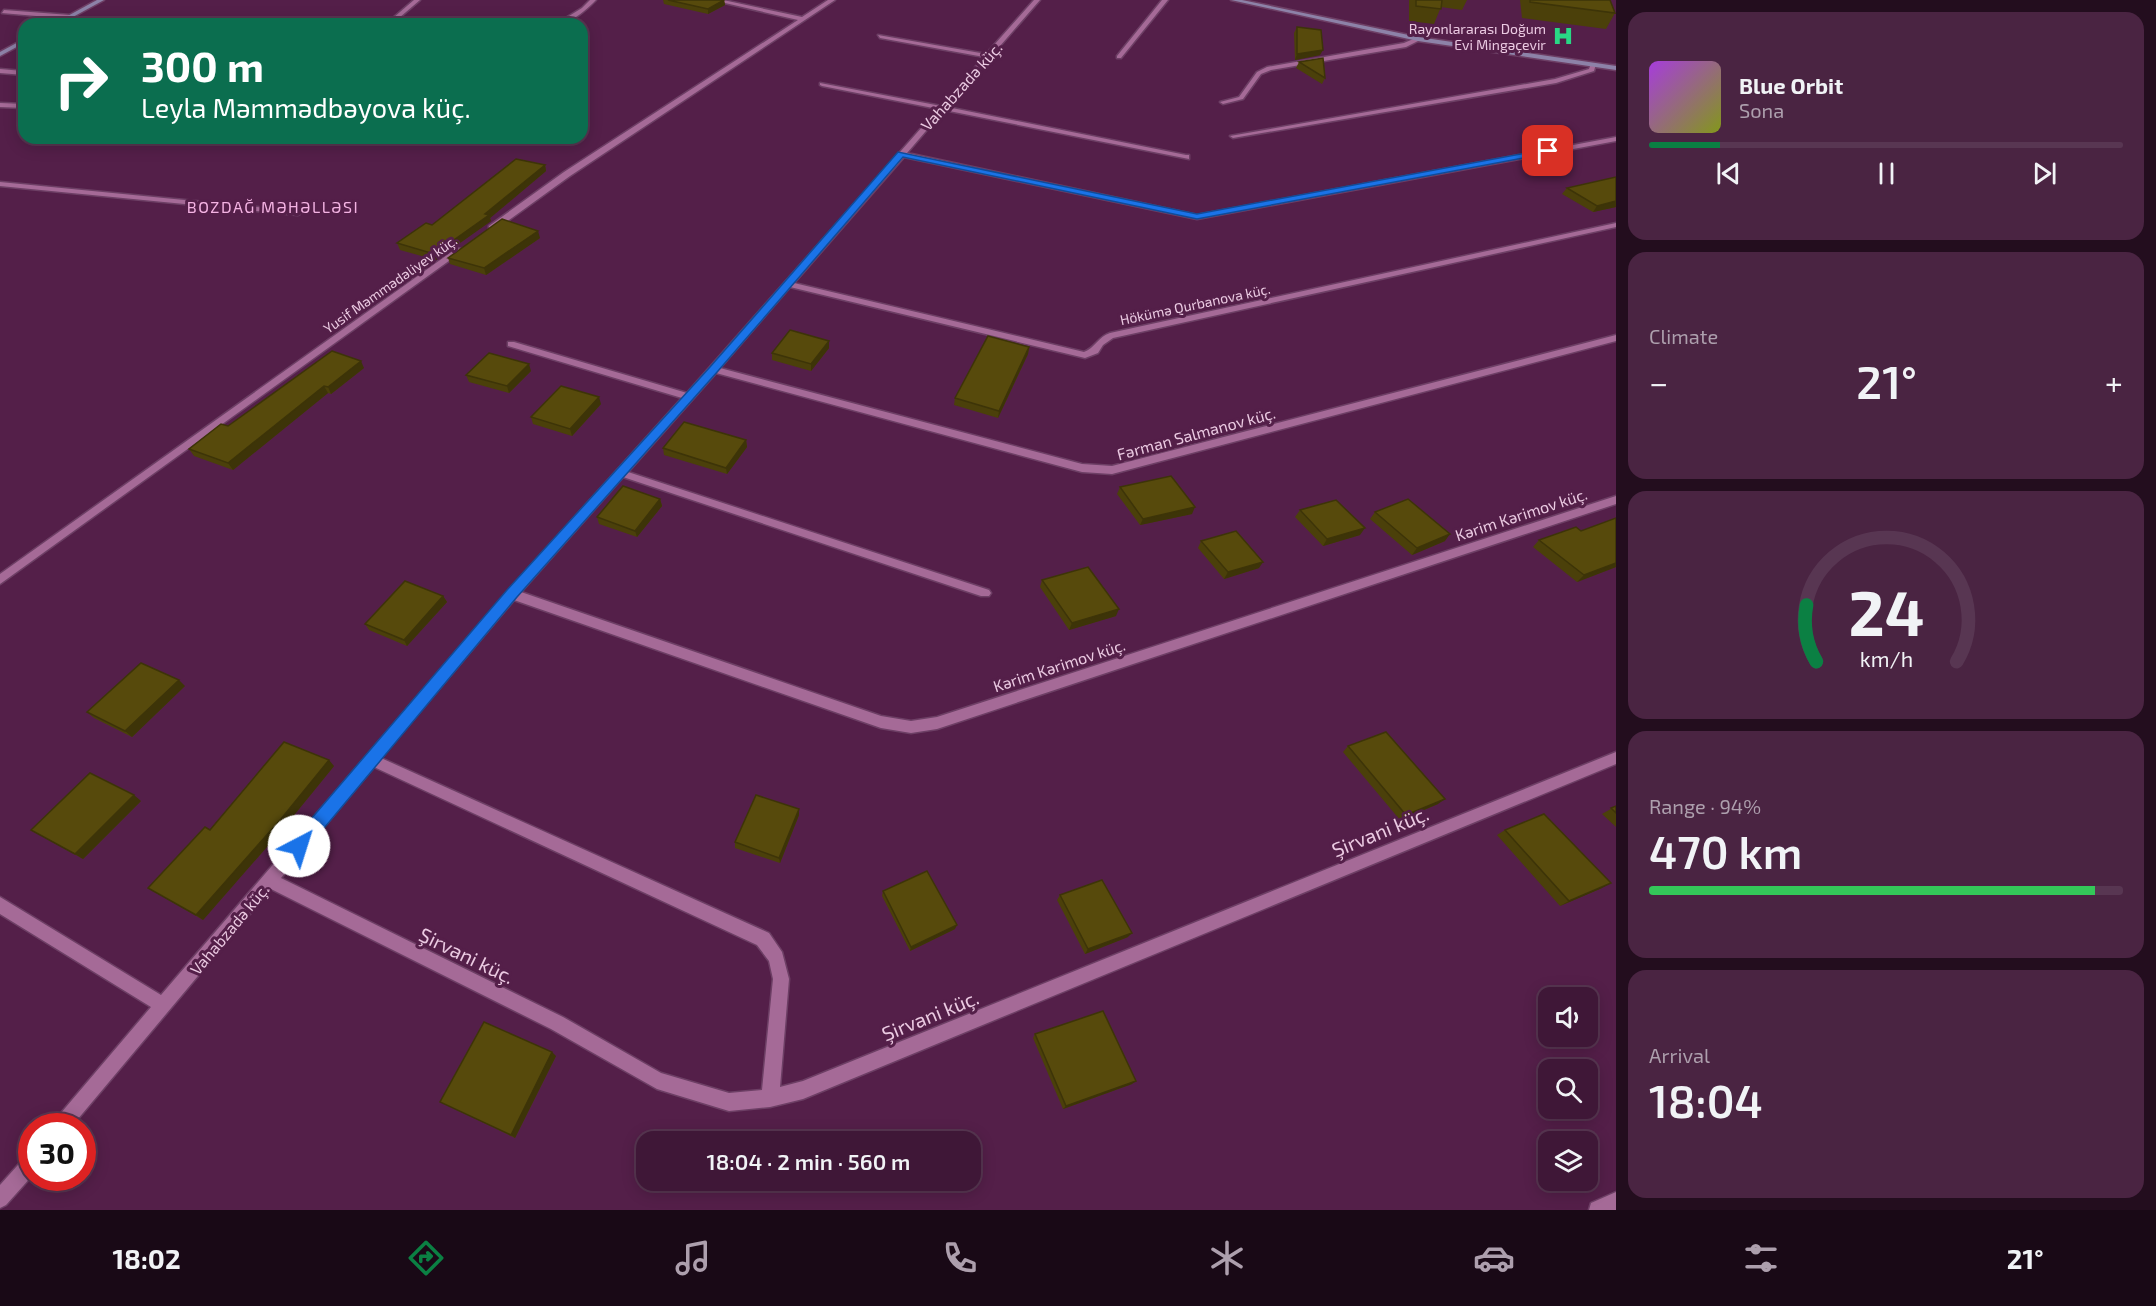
<!DOCTYPE html>
<html lang="en">
<head>
<meta charset="utf-8">
<style>
  body { margin:0; font-family:"Exo 2",sans-serif; background:#4a2442; color:#f1f3f6; height:100vh; display:flex; flex-direction:column; font-size:22px; white-space:nowrap }
  * { box-sizing:border-box; margin:0 }
  p { font-size:20px; color:#ad9fad }
  .icon { flex:none; width:33px; height:33px; fill:none; stroke:currentColor; stroke-width:2; stroke-linecap:round; stroke-linejoin:round }
  .map { position:relative; flex:1; overflow:hidden }
  .drawer { display:flex; flex-direction:column; gap:12px; padding:12px; background:#230d1e; width:540px }
  .drawer>* { flex:none }
  .guide { position:absolute; left:18px; top:18px; width:570px; height:126px; border-radius:18px; box-shadow:0 3px 15px #0003,0 0 0 2px #583652; background:#0b6e4f; color:#fff; overflow:hidden }
  .buttons { position:absolute; left:1538px; top:987px; display:grid; gap:12px }
  .buttons a { display:grid; place-items:center; width:60px; height:60px; border-radius:12px; background:#3f1737; box-shadow:0 3px 15px #0003,0 0 0 2px #583652; font-size:30px }
  .speed { position:absolute; left:18px; top:1113px; display:flex; gap:12px; font-size:30px; font-weight:700; text-align:center }
  .speed>* { display:grid; place-content:center; width:78px; height:78px; border-radius:50%; background:#3f1737; box-shadow:0 3px 15px #0003,0 0 0 2px #583652; line-height:1 }
  .speed .limit { border:9px solid #d22; background:#fff; color:#111 }
  .pin { position:absolute; display:grid; place-items:center; width:51px; height:51px; color:#fff; margin:-26px; border-radius:12px; box-shadow:0 3px 9px #0006 }
  .me { position:absolute; width:66px; margin:-33px; rotate:40deg; stroke-linejoin:round; filter:drop-shadow(0 0 4px #0008) }
  .turn { display:flex; align-items:center; gap:21px; height:126px; padding:0 24px; font-size:27px }
  .turn .icon { width:78px; height:78px; stroke-width:2.5 }
  .turn b { display:block; font-size:42px; line-height:51px }
  .big { font-size:45px; font-weight:600; line-height:1.1 }
  .drawer .card { flex:1; display:flex; flex-direction:column; justify-content:center; gap:9px; min-width:0; padding:0 21px; border-radius:18px; background:#4a2442 }
  .drawer .dial { align-items:center; gap:0 }
  .dial svg { height:156px; overflow:visible; fill:none; stroke:#583652; stroke-width:7; stroke-linecap:round; text-anchor:middle }
  .dial text { fill:#f1f3f6; stroke:none }
  .song { display:flex; align-items:center; gap:18px }
  .cover { width:72px; height:72px; border-radius:9px; background:linear-gradient(135deg,hsl(280 70% 55%),hsl(70 70% 35%)) }
  .played { height:6px; border-radius:3px; background:linear-gradient(90deg,#0b8043 15%,#583652 15%) }
  .keys { display:flex; justify-content:space-around; direction:ltr }
  .heat { display:flex; justify-content:space-between; align-items:center; font-size:33px; direction:ltr }
  .charge { height:9px; border-radius:4px; background:linear-gradient(90deg,#34c759 94%,#583652 0) }
  .trip { position:absolute; left:636px; top:1131px; width:345px; height:60px; border-radius:18px; background:#3f1737; box-shadow:0 3px 15px #0003,0 0 0 2px #583652; font-weight:600; line-height:60px; text-align:center }
  .tabs { display:flex; height:96px; justify-content:space-around; align-items:center; background:#190916; color:#ad9fad }
  .tabs .icon { width:42px; height:42px }
  .tabs .current { color:#0b8043 }
  .tabs b { font-size:27px; color:#f1f3f6 }
  main { display:flex; flex:1; min-height:0 }
  .map>svg:first-child { display:block }
  .lines { fill:none; stroke-linecap:round; stroke-linejoin:round }
  .street-casing { stroke:#6d3f65; stroke-width:3 }
  .secondary-casing { stroke:#6d3f65; stroke-width:3 }
  .street { fill:#a56a97; fill-rule:evenodd }
  .secondary { fill:#8d82a8; fill-rule:evenodd }
  .wall { fill:#4b400a }
  .shaded-wall { fill:#3d3408 }
  .building { fill:#574a0c; stroke:#3d3408; stroke-width:1.5 }
  .route { fill:#1a73e8; stroke:#114b97; stroke-width:1.5 }
  .labels { text-anchor:middle; dominant-baseline:central; stroke-width:6; stroke-linejoin:round; paint-order:stroke }
  .far-poi-label { font-size:14px; fill:#ebcae2; stroke:#541f49; text-anchor:end }
  .far-street-label { font-size:14px; fill:#ebcae2; stroke:#541f49 }
  .street-label { font-size:16px; fill:#ebcae2; stroke:#541f49 }
  .far-quarter-label { font-size:16px; letter-spacing:1.5px; fill:#f4b3e3; stroke:#541f49 }
  .near-street-label { font-size:20px; fill:#ebcae2; stroke:#541f49 }
</style>
</head>
<body>
<main>
<div class="map">
<svg width="1616" height="1210" viewBox="0 0 1616 1210">
  <rect width="100%" height="100%" fill="#541f49"/>
  <g class="lines">
    <!-- street casing -->
    <g class="street-casing">
      <g id="street">
        <polygon points="414,0 420,0 392,24 386,24"/>
        <path d="M590,0H596C586,10 571,24 556,24L582,8Z"/>
        <polygon points="712,0 723,0 802,17 828,0 835,0 570,176 495,230 489,230 489,226 564,172 798,20"/>
        <path d="M1034,0H1040L947,107L1186,155H1189V159L944,110L907,153L1197,215L1616,137V141L1197,219L904,157L794,283L1084,352C1095,348 1098,337 1110,333L1616,223V227L1113,338L1103,345L1098,353L1085,358L790,287L720,368L1082,464L1112,466L1616,335V341L1112,474L1082,472L716,373L628,472L989,590L991,593L989,596H981L623,477L521,592L881,716L911,721L937,717L1616,496V504L937,729L911,733L881,728L514,600L381,758L769,933L782,952L789,979L780,1087L803,1081L1616,752V764L803,1099L770,1107L729,1111L657,1089L551,1029L271,889L72,1126H52L55,1120L151,1007L0,914V897L161,995L508,591L682,398L508,346V342H514L687,393L938,109L822,86L820,85V83L941,106L984,57L880,38L878,35L986,54ZM374,767L757,945L769,961L773,979L762,1090L729,1093L661,1073L563,1017L281,878Z"/>
        <polygon points="1162,0 1168,0 1121,58 1117,58 1117,56"/>
        <polygon points="4,10 70,15 73,17 70,19 2,13"/>
        <polygon points="1418,37 1420,40 1406,47 1271,70 1261,74 1243,99 1223,104 1220,102 1239,97 1257,72 1267,67 1404,43"/>
        <polygon points="1591,63 1596,64 1594,71 1556,83 1233,138 1230,136 1555,79 1589,69"/>
        <polygon points="0,69 23,71 24,75 0,73"/>
        <polygon points="0,103 24,104 24,108 0,107"/>
        <polygon points="0,182 298,211 302,213 298,215 0,186"/>
        <polygon points="457,248 464,250 0,584 0,574"/>
        <polygon points="32,1153 32,1176 6,1205 0,1208 0,1185 26,1156"/>
        <polygon points="1616,1192 1616,1210 1589,1210 1591,1203"/>
      </g>
    </g>
    <!-- secondary casing -->
    <g class="secondary-casing">
      <g id="secondary">
        <polygon points="97,0 104,0 60,24 53,24"/>
        <polygon points="1231,0 1242,0 1418,37 1616,66 1616,70 1418,41"/>
        <polygon points="24,39 24,43 0,56 0,52"/>
      </g>
    </g>
    <!-- street -->
    <use href="#street" class="street"/>
    <!-- secondary -->
    <use href="#secondary" class="secondary"/>
  </g>
  <!-- wall -->
  <g class="wall">
    <polygon points="663,0 724,0 725,5 708,14 664,4"/>
    <polygon points="1409,0 1467,0 1462,10 1441,7 1434,24 1409,21"/>
    <polygon points="1520,0 1610,0 1615,13 1606,29 1522,18"/>
    <polygon points="1297,27 1320,55 1295,60 1294,33"/>
    <polygon points="1299,62 1325,78 1322,84 1296,68"/>
    <polygon points="545,165 546,171 490,218 491,221 436,260 400,250 397,243"/>
    <polygon points="1567,188 1616,207 1593,212 1562,194"/>
    <polygon points="540,238 486,275 450,264 448,258"/>
    <polygon points="829,341 829,348 811,371 772,360 772,353"/>
    <polygon points="1029,347 1028,354 998,418 954,405 955,398"/>
    <polygon points="364,368 331,394 328,393 233,470 194,456 189,449 228,426"/>
    <polygon points="531,371 509,393 469,382 466,375"/>
    <polygon points="601,404 572,436 533,424 531,417"/>
    <polygon points="746,440 747,447 727,474 664,455 663,448"/>
    <polygon points="1120,487 1192,514 1140,525 1117,494"/>
    <polygon points="660,499 662,506 637,537 599,524 597,517"/>
    <polygon points="1300,510 1360,535 1323,546 1295,517"/>
    <polygon points="1375,512 1445,541 1412,555 1370,519"/>
    <polygon points="1581,531 1616,567 1577,582 1533,547 1539,540"/>
    <polygon points="1201,541 1259,568 1224,579 1198,548"/>
    <polygon points="1042,580 1116,616 1069,630 1040,587"/>
    <polygon points="443,596 447,602 407,646 369,630 365,624"/>
    <polygon points="185,686 132,737 94,718 87,712"/>
    <polygon points="1348,746 1438,804 1400,820 1343,752"/>
    <polygon points="334,766 286,825 203,920 148,888"/>
    <polygon points="141,801 83,859 31,830"/>
    <polygon points="1616,806 1616,827 1602,814"/>
    <polygon points="799,815 780,863 735,848 735,842"/>
    <polygon points="1505,830 1602,888 1560,906 1497,835"/>
    <polygon points="883,891 955,929 910,951 882,896"/>
    <polygon points="1060,895 1128,937 1085,954 1057,900"/>
    <polygon points="1035,1034 1132,1084 1063,1109 1033,1038"/>
    <polygon points="556,1056 515,1138 440,1102"/>
  </g>
  <!-- shaded-wall -->
  <g class="shaded-wall">
    <polygon points="724,0 725,5 708,14 708,9"/>
    <polygon points="1323,50 1320,55 1295,60 1297,54"/>
    <polygon points="545,165 546,171 490,218 491,221 436,260 434,254 485,214"/>
    <polygon points="1616,201 1616,207 1593,212 1597,206"/>
    <polygon points="538,231 540,238 486,275 484,268"/>
    <polygon points="829,341 829,348 811,371 811,364"/>
    <polygon points="1029,347 1028,354 998,418 999,411"/>
    <polygon points="361,361 364,368 331,394 328,387"/>
    <polygon points="529,364 531,371 509,393 507,386"/>
    <polygon points="324,386 328,393 233,470 228,463"/>
    <polygon points="599,397 601,404 572,436 570,429"/>
    <polygon points="746,440 747,447 727,474 726,468"/>
    <polygon points="660,499 662,506 637,537 635,531"/>
    <polygon points="1195,507 1192,514 1140,525 1143,519"/>
    <polygon points="1365,528 1360,535 1323,546 1327,539"/>
    <polygon points="1450,534 1445,541 1412,555 1417,548"/>
    <polygon points="1263,562 1259,568 1224,579 1228,572"/>
    <polygon points="1616,563 1616,567 1577,582 1584,575"/>
    <polygon points="443,596 447,602 407,646 404,640"/>
    <polygon points="1119,609 1116,616 1069,630 1072,623"/>
    <polygon points="179,680 185,686 132,737 125,731"/>
    <polygon points="329,760 334,766 286,825 203,920 196,915"/>
    <polygon points="134,795 141,801 83,859 75,854"/>
    <polygon points="1445,799 1438,804 1400,820 1406,815"/>
    <polygon points="799,809 799,815 780,863 779,858"/>
    <polygon points="1611,883 1602,888 1560,906 1569,901"/>
    <polygon points="957,925 955,929 910,951 911,947"/>
    <polygon points="1132,933 1128,937 1085,954 1088,949"/>
    <polygon points="552,1052 556,1056 515,1138 511,1135"/>
    <polygon points="1136,1081 1132,1084 1063,1109 1066,1106"/>
  </g>
  <!-- building -->
  <g class="building">
    <polygon points="668,0 724,0 708,9"/>
    <polygon points="1416,0 1442,0 1441,9 1416,6"/>
    <polygon points="1530,0 1610,0 1615,13 1530,2"/>
    <polygon points="1297,27 1321,30 1323,50 1297,54"/>
    <polygon points="1323,58 1325,78 1299,62"/>
    <polygon points="516,159 545,165 485,214 489,215 434,254 397,243 426,223 432,225"/>
    <polygon points="1616,177 1616,201 1597,206 1567,188"/>
    <polygon points="502,219 538,231 484,268 448,258"/>
    <polygon points="790,330 829,341 811,364 772,353"/>
    <polygon points="988,336 1029,347 999,411 955,398"/>
    <polygon points="332,351 361,361 328,387 324,386 228,463 189,449 221,424 228,426"/>
    <polygon points="489,353 529,364 507,386 466,375"/>
    <polygon points="561,386 599,397 570,429 531,417"/>
    <polygon points="684,422 746,440 726,468 663,448"/>
    <polygon points="1171,476 1195,507 1143,519 1120,487"/>
    <polygon points="623,486 660,499 635,531 597,517"/>
    <polygon points="1408,499 1450,534 1417,548 1375,512"/>
    <polygon points="1336,500 1365,528 1327,539 1300,510"/>
    <polygon points="1616,518 1616,563 1584,575 1539,540 1576,527 1581,531"/>
    <polygon points="1236,531 1263,562 1228,572 1201,541"/>
    <polygon points="1088,567 1119,609 1072,623 1042,580"/>
    <polygon points="405,581 443,596 404,640 365,624"/>
    <polygon points="141,663 179,680 125,731 87,712"/>
    <polygon points="1386,732 1445,799 1406,815 1348,746"/>
    <polygon points="284,742 329,760 281,819 196,915 148,888 205,827 210,830"/>
    <polygon points="90,773 134,795 75,854 31,830"/>
    <polygon points="756,795 799,809 779,858 735,842"/>
    <polygon points="1616,806 1616,813 1611,808"/>
    <polygon points="1544,814 1611,883 1569,901 1505,830"/>
    <polygon points="927,871 957,925 911,947 883,891"/>
    <polygon points="1102,880 1132,933 1088,949 1060,895"/>
    <polygon points="1103,1011 1136,1081 1066,1106 1035,1034"/>
    <polygon points="484,1022 552,1052 511,1135 440,1102"/>
  </g>
  <!-- route -->
  <polygon class="route" points="1548,149 1550,150 1550,153 1197,219 903,157 718,371 517,597 305,851 299,854 293,851 290,846 293,840 507,590 710,367 898,152 1197,214"/>
  <!-- icons -->
  <defs>
    <g id="hospital-bare" transform="scale(1.62)"><path d="M-5-5h3v3.5h4V-5h3V5h-3V1.5h-4V5h-3Z" fill="#29d885" stroke="#541f49" stroke-width="2.5" paint-order="stroke"/></g>
  </defs>
  <g fill-rule="evenodd">
    <use href="#hospital-bare" x="1563" y="36"/>
  </g>
  <g class="labels">
    <!-- far-poi labels -->
    <g class="far-poi-label">
      <text x="1546" y="28">Rayonlararası Doğum<tspan x="1546" dy="16">Evi Mingəçevir</tspan></text>
    </g>
    <!-- far-street labels -->
    <g class="far-street-label">
      <text transform="translate(390 284) rotate(-35)">Yusif Məmmədəliyev küç.</text>
      <text transform="translate(1195 304) rotate(-12)">Hökümə Qurbanova küç.</text>
    </g>
    <!-- street labels -->
    <g class="street-label">
      <text transform="translate(961 86) rotate(-48)">Vahabzadə küç.</text>
      <text transform="translate(1196 433) rotate(-15)">Fərman Salmanov küç.</text>
      <text transform="translate(1521 514) rotate(-18)">Kərim Kərimov küç.</text>
      <text transform="translate(1059 665) rotate(-18)">Kərim Kərimov küç.</text>
      <text transform="translate(229 929) rotate(-50)">Vahabzadə küç.</text>
    </g>
    <!-- far-quarter labels -->
    <g class="far-quarter-label">
      <text x="273" y="206">BOZDAĞ MƏHƏLLƏSI</text>
    </g>
    <!-- near-street labels -->
    <g class="near-street-label">
      <text transform="translate(1380 831) rotate(-22)">Şirvani küç.</text>
      <text transform="translate(467 955) rotate(26)">Şirvani küç.</text>
      <text transform="translate(930 1015) rotate(-22)">Şirvani küç.</text>
    </g>
  </g>
</svg>
<div class="buttons">
<a><svg class="icon" aria-label="sound" viewBox="0 0 24 24"><path d="M4 9h4l5-4v14l-5-4H4zM17 9q2 3 0 6"/></svg></a>
<a><svg class="icon" aria-label="search" viewBox="0 0 24 24"><circle cx="10" cy="10" r="6"/><path d="M15 15l6 6"/></svg></a>
<a><svg class="icon" aria-label="layers" viewBox="0 0 24 24"><path d="M12 4l9 5-9 5-9-5zM3 14l9 5 9-5"/></svg></a>
</div>
<div class="speed"><div class="limit">30</div></div>
<div class="pin" style="left:1548px;top:151px;background:#d93025"><svg class="icon" aria-label="arrive" viewBox="0 0 24 24"><path d="M6 21V4h12l-3 4 3 4H6"/></svg></div>
<svg class="me" style="left:299px;top:846px" viewBox="-20 -20 40 40"><circle r="19" fill="#fff"/><path d="M0-13L10 11 0 6-10 11z" fill="#1a73e8"/></svg>
<div class="trip">18:04 · 2 min · 560 m</div>
<div class="guide">
<div class="turn"><svg class="icon" aria-label="right" viewBox="0 0 24 24"><path d="M7 20v-9h11M14 6l5 5-5 5"/></svg><div><b>300 m</b>Leyla Məmmədbəyova küç.</div></div>
</div>
</div>
<section class="drawer">
<div class="card">
<div class="song"><i class="cover"></i><div><b>Blue Orbit</b><p>Sona</p></div></div>
<div class="played"></div>
<div class="keys"><svg class="icon" aria-label="previous" viewBox="0 0 24 24"><path d="M18 5L8 12l10 7zM5 5v14"/></svg><svg class="icon" aria-label="pause" viewBox="0 0 24 24"><path d="M8 5v14M16 5v14"/></svg><svg class="icon" aria-label="next" viewBox="0 0 24 24"><path d="M6 5l10 7-10 7zM19 5v14"/></svg></div>
</div>
<div class="card"><p>Climate</p>
<div class="heat"><a>−</a><b class="big">21°</b><a>+</a></div>
</div>
<div class="card dial"><svg viewBox="0 0 100 80">
<path d="M14 69A42 42 0 1 1 86 69"/>
<path d="M14 69A42 42 0 0 1 9 40" stroke="#0b8043"/>
<text x="50" y="56" font-size="32" font-weight="700">24</text>
<text x="50" y="72" font-size="11">km/h</text>
</svg></div>
<div class="card"><p>Range · 94%</p><b class="big">470 km</b><div class="charge"></div></div>
<div class="card"><p>Arrival</p><b class="big">18:04</b></div>
</section>
</main>
<nav class="tabs">
<b>18:02</b>
<svg class="icon current" aria-label="directions" viewBox="0 0 24 24"><path d="M12 3l9 9-9 9-9-9zM9 14v-3h6M13 9l2 2-2 2"/></svg>
<svg class="icon" aria-label="music" viewBox="0 0 24 24"><path d="M9 18V5l10-2v13"/><circle cx="6" cy="18" r="3"/><circle cx="16" cy="16" r="3"/></svg>
<svg class="icon" aria-label="phone" viewBox="0 0 24 24"><path d="M5 4h4l2 5-3 2q2 4 5 5l2-3 5 2v4C11 20 4 13 5 4z"/></svg>
<svg class="icon" aria-label="climate" viewBox="0 0 24 24"><path d="M12 3v18M4 7l16 10M4 17L20 7"/></svg>
<svg class="icon" aria-label="car" viewBox="0 0 24 24"><path d="M5 17H2v-5l4-1 3-4h7l3 4 3 1v5h-3M9 17h6M6 11h13"/><circle cx="7" cy="17" r="2"/><circle cx="17" cy="17" r="2"/></svg>
<svg class="icon" aria-label="filters" viewBox="0 0 24 24"><path d="M4 7h16M4 17h16"/><circle cx="9" cy="7" r="2"/><circle cx="15" cy="17" r="2"/></svg>
<b>21°</b>
</nav>
</body>
</html>
